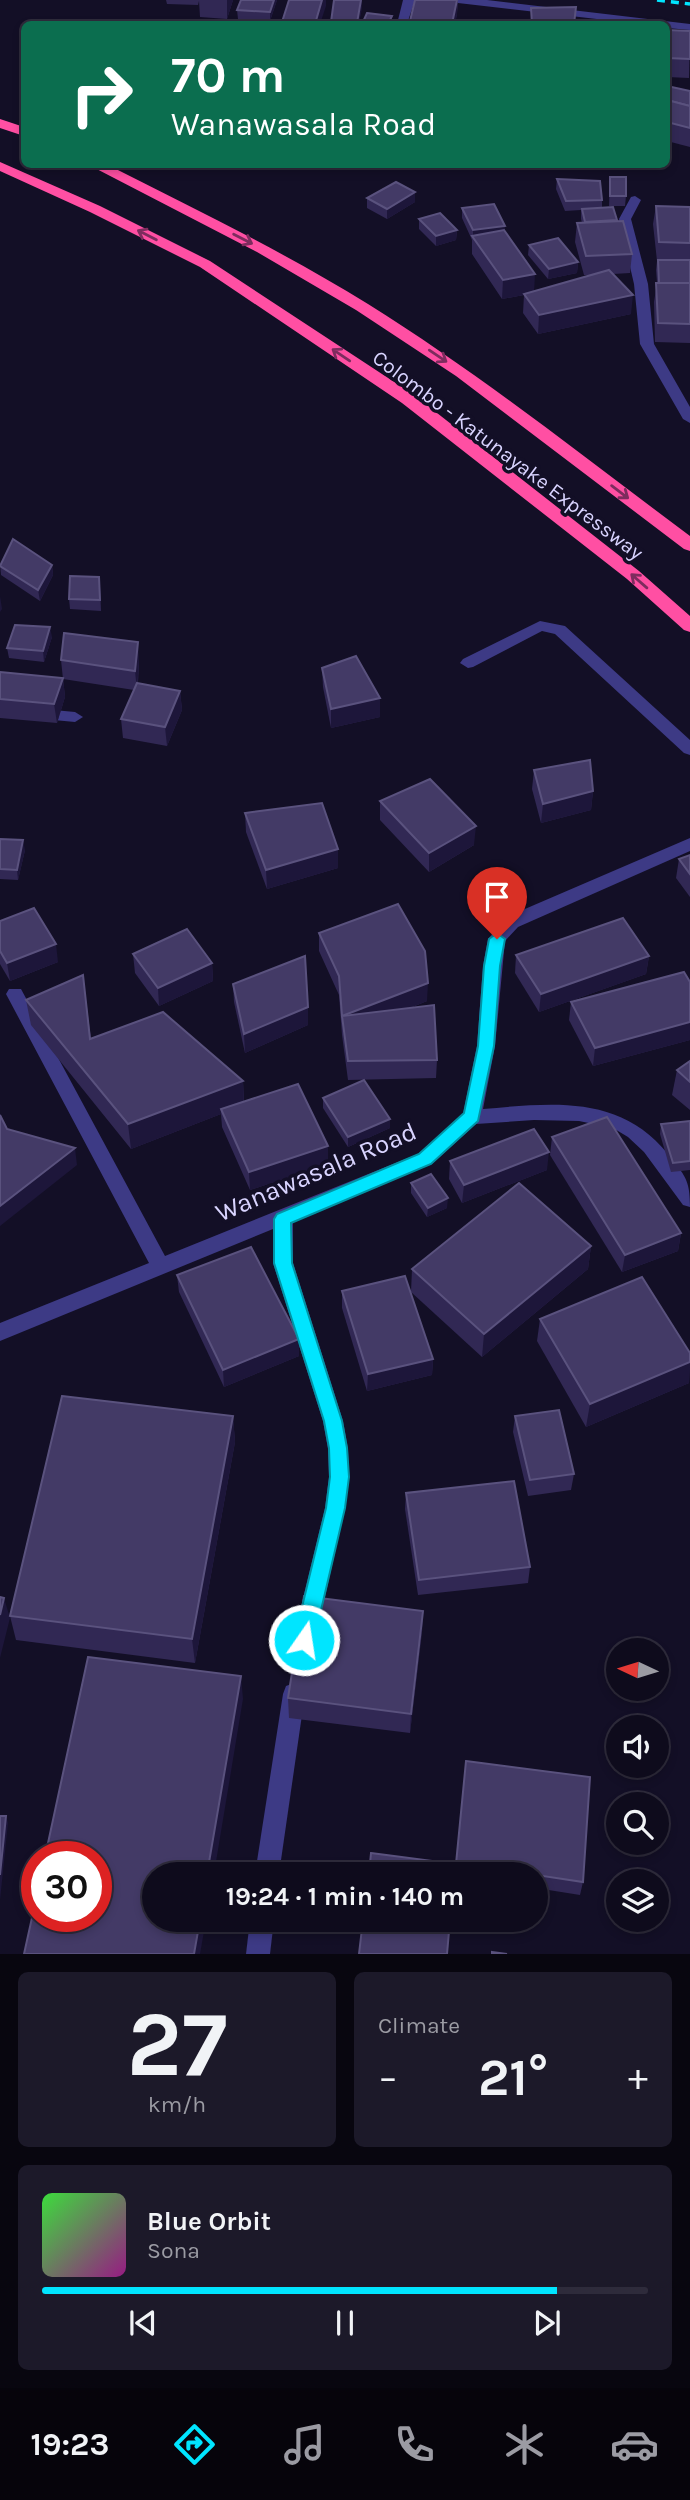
<!DOCTYPE html>
<html lang="en">
<head>
<meta charset="utf-8">
<style>
  body { margin:0; font-family:Karla,sans-serif; background:#1c1929; color:#f1f3f6; height:100vh; display:flex; flex-direction:column; font-size:26px; white-space:nowrap }
  * { box-sizing:border-box; margin:0 }
  p { font-size:23px; color:#9b9ba3 }
  .icon { flex:none; width:38px; height:38px; fill:none; stroke:currentColor; stroke-width:2; stroke-linecap:round; stroke-linejoin:round }
  .map { position:relative; height:1954px; overflow:hidden }
  .sheet { display:flex; flex-direction:column; gap:18px; padding:18px; background:#08060f; flex:1 }
  .sheet>* { flex:none }
  .hud { position:absolute; left:21px; top:21px; width:649px; height:147px; border-radius:10px; box-shadow:0 4px 10px #0003,0 0 0 2px #2e2b3b; background:#0b6e4f; color:#fff; overflow:hidden }
  .needle { width:46px; rotate:274deg }
  .buttons { position:absolute; left:606px; top:1638px; display:grid; gap:14px }
  .buttons a { display:grid; place-items:center; width:63px; height:63px; border-radius:50%; background:#0e0b1c; box-shadow:0 4px 10px #0003,0 0 0 2px #2e2b3b; font-size:35px }
  .speed { position:absolute; left:21px; top:1841px; display:flex; gap:14px; font-size:35px; font-weight:700; text-align:center }
  .speed>* { display:grid; place-content:center; width:91px; height:91px; border-radius:50%; background:#0e0b1c; box-shadow:0 4px 10px #0003,0 0 0 2px #2e2b3b; line-height:1 }
  .speed .limit { border:10px solid #d22; background:#fff; color:#111 }
  .pin { position:absolute; display:grid; place-items:center; width:60px; height:60px; color:#fff; margin:-72px -30px; border-radius:50% 50% 50% 0; rotate:-45deg; box-shadow:0 0 7px #0007 }
  .pin .icon { rotate:45deg }
  .me { position:absolute; width:77px; margin:-38px; rotate:13deg; stroke-linejoin:round; filter:drop-shadow(0 0 5px #0008) }
  .turn { display:flex; align-items:center; gap:24px; height:147px; padding:0 35px; font-size:32px }
  .turn .icon { width:91px; height:91px; stroke-width:2.5 }
  .turn b { display:block; font-size:49px; line-height:60px }
  .big { font-size:52px; font-weight:700; line-height:1.1 }
  .sheet .card { flex:1; display:flex; flex-direction:column; justify-content:center; gap:10px; min-width:0; padding:0 24px; border-radius:10px; background:#1c1929 }
  .sheet .dial { align-items:center; gap:0 }
  .dial b { font-size:91px; line-height:1 }
  .song { display:flex; align-items:center; gap:21px }
  .cover { width:84px; height:84px; border-radius:10px; background:linear-gradient(135deg,hsl(120 70% 55%),hsl(310 70% 35%)) }
  .played { height:7px; border-radius:4px; background:linear-gradient(90deg,#00e5ff 85%,#2e2b3b 85%) }
  .keys { display:flex; justify-content:space-around; direction:ltr }
  .heat { display:flex; justify-content:space-between; align-items:center; font-size:38px; direction:ltr }
  .sheet .tiles { flex:1; display:grid; gap:18px; grid-template-columns:1fr 1fr }
  .card:last-child { grid-column:span 2 }
  .trip { position:absolute; left:142px; top:1862px; width:406px; height:70px; border-radius:35px; background:#0e0b1c; box-shadow:0 4px 10px #0003,0 0 0 2px #2e2b3b; font-weight:700; line-height:70px; text-align:center }
  .dock { display:flex; height:112px; justify-content:space-around; align-items:center; background:#06040b; color:#9b9ba3 }
  .dock .icon { width:49px; height:49px }
  .dock .current { color:#00e5ff }
  .dock b { font-size:32px; color:#f1f3f6 }
  .map>svg:first-child { display:block }
  .lines { fill:none; stroke-linecap:round; stroke-linejoin:round }
  .minor { fill:#3d3a85; fill-rule:evenodd }
  .highway { fill:#ff4fa3; fill-rule:evenodd }
  .rail { stroke:#00e5ff; stroke-width:3.5; stroke-dasharray:8 6; stroke-linecap:butt }
  .wall { fill:#312854 }
  .shaded-wall { fill:#1d163a }
  .building { fill:#433a66; stroke:#5a527e; stroke-width:2 }
  .oneway { stroke:#7d2c5e }
  .route { fill:#00e5ff; stroke:#0095a6; stroke-width:2 }
  .labels { text-anchor:middle; dominant-baseline:central; stroke-width:7; stroke-linejoin:round; paint-order:stroke }
  .far-street-label { font-size:21px; fill:#d9d4ff; stroke:#130f26 }
  .street-label { font-size:26px; fill:#d9d4ff; stroke:#130f26 }
</style>
</head>
<body>
<div class="map">
<svg width="690" height="1954" viewBox="0 0 690 1954">
  <rect width="100%" height="100%" fill="#130f26"/>
  <g class="lines">
    <!-- minor -->
    <g class="minor">
      <polygon points="403,0 415,0 407,24 397,24"/>
      <polygon points="452,0 487,0 690,24 690,30 667,28 667,24 640,24 458,3"/>
      <polygon points="635,196 641,200 631,219 648,284 654,344 690,407 690,423 683,419 640,344 634,284 619,219 631,197"/>
      <polygon points="540,621 565,626 690,740 690,755 684,753 555,634 542,631 473,667 468,668 460,663 463,659"/>
      <polygon points="0,705 75,712 83,717 75,722 0,715"/>
      <path d="M690,838V851L518,927L505,941L495,1046L483,1109C552,1103 620,1094 668,1154C685,1176 690,1179 690,1207L683,1205L644,1152L628,1137L613,1128L579,1121L534,1120L476,1124L432,1164L293,1221V1263L343,1421L348,1449L349,1477L345,1508L320,1619L317,1626L309,1629L301,1626L298,1619L325,1508L329,1477L328,1449L323,1421L273,1263V1229L0,1341V1323L149,1263L6,994L9,989H21L165,1256L418,1154L463,1114L477,1046L483,966L488,939L506,917Z"/>
      <polygon points="294,1683 302,1686 305,1694 279,1874 255,1874 283,1694 286,1686"/>
      <polygon points="250,1920 274,1920 270,1954 246,1954"/>
    </g>
    <!-- highway -->
    <g class="highway">
      <polygon points="0,119 24,127 24,136 0,128"/>
      <polygon points="0,162 100,206 210,261 414,395 639,571 690,616 690,632 684,630 627,579 402,403 200,267 90,212 0,171"/>
      <path d="M87,164H106C195,209 284,252 368,304C480,374 584,457 690,536V551L684,549L456,376L356,310L257,252Z"/>
    </g>
    <!-- rail -->
    <polyline class="rail" points="657,0 690,4"/>
  </g>
  <!-- wall -->
  <g class="wall">
    <polygon points="166,0 233,0 227,19 200,17 199,1 198,5 167,4"/>
    <polygon points="241,0 277,0 270,21 238,19 237,10"/>
    <polygon points="334,0 362,0 359,24 331,24"/>
    <polygon points="415,0 458,0 457,14 455,24 410,24"/>
    <polygon points="667,30 690,31 689,78 667,77"/>
    <polygon points="667,86 690,91 690,147 667,141"/>
    <polygon points="610,177 626,196 625,206 609,206"/>
    <polygon points="557,179 602,200 602,208 617,221 632,254 630,273 613,274 631,314 538,334 523,313 524,295 502,299 472,254 472,240 462,218 462,208 505,226 505,231 534,291 592,275 584,275 575,242 577,223 582,223 581,219 581,210 565,211 556,189"/>
    <polygon points="415,192 415,202 387,219 367,208 367,198"/>
    <polygon points="656,206 690,207 690,343 655,342 654,302 657,283 656,270 657,261 653,224"/>
    <polygon points="419,219 457,230 456,240 436,246 419,229"/>
    <polygon points="529,245 578,262 577,273 548,279 528,255"/>
    <polygon points="0,564 52,565 53,575 40,601 1,575"/>
    <polygon points="100,587 101,611 70,609 69,599"/>
    <polygon points="52,637 44,662 9,658 7,648"/>
    <polygon points="61,660 139,661 138,683 180,691 182,710 167,746 123,738 121,719 134,690 63,679"/>
    <polygon points="322,668 380,698 380,717 331,728 323,687"/>
    <polygon points="0,672 63,678 65,697 57,723 0,718"/>
    <polygon points="534,770 593,791 591,810 541,823 532,789"/>
    <polygon points="380,801 474,845 429,872 380,820"/>
    <polygon points="245,813 338,868 267,889 246,832"/>
    <polygon points="0,839 25,850 18,880 0,879"/>
    <polygon points="690,855 690,897 676,878 679,859"/>
    <polygon points="0,921 58,962 10,981 0,964"/>
    <polygon points="319,933 427,1001 410,1008 437,1060 436,1078 348,1080 342,1035 339,995 319,951"/>
    <polygon points="133,954 212,963 213,981 159,1006 135,973"/>
    <polygon points="516,955 649,956 646,974 539,1012 515,973"/>
    <polygon points="83,975 91,1039 243,1081 244,1101 328,1164 250,1190 222,1127 221,1114 131,1149 31,1025 26,1000"/>
    <polygon points="690,982 690,1040 593,1066 569,1020 571,1002"/>
    <polygon points="233,984 308,1007 308,1025 245,1053 234,1002"/>
    <polygon points="690,1061 690,1110 672,1095 677,1070"/>
    <polygon points="323,1098 390,1128 348,1147 323,1108"/>
    <polygon points="690,1121 690,1170 671,1172 660,1134 661,1124"/>
    <polygon points="552,1137 681,1233 678,1251 622,1272 550,1155"/>
    <polygon points="450,1161 547,1170 462,1203 449,1179"/>
    <polygon points="411,1183 447,1208 427,1217 411,1193"/>
    <polygon points="591,1246 588,1269 482,1357 411,1292 412,1269"/>
    <polygon points="177,1275 299,1356 224,1387 179,1292"/>
    <polygon points="342,1291 433,1359 432,1375 367,1391 342,1308"/>
    <polygon points="540,1319 690,1353 689,1383 586,1427 537,1341"/>
    <polygon points="233,1416 235,1442 195,1663 16,1640 10,1616"/>
    <polygon points="515,1416 574,1474 571,1490 528,1496 513,1432"/>
    <polygon points="406,1493 530,1567 528,1583 418,1595 405,1509"/>
    <polygon points="423,1611 422,1632 410,1733 289,1718 288,1698"/>
    <polygon points="466,1761 590,1777 583,1882 580,1895 536,1888 536,1874 369,1874 371,1853 456,1864"/>
  </g>
  <!-- shaded-wall -->
  <g class="shaded-wall">
    <polygon points="227,0 233,0 227,19"/>
    <polygon points="274,0 277,0 270,21 270,12"/>
    <polygon points="322,0 326,0 326,6 320,24 315,24"/>
    <polygon points="361,0 362,0 362,8 359,24 357,24"/>
    <polygon points="457,0 457,14 455,24 452,24"/>
    <polygon points="415,192 415,202 387,219 387,209"/>
    <polygon points="505,226 505,236 473,236 473,230"/>
    <polygon points="457,230 456,240 436,246 436,236"/>
    <polygon points="578,262 577,273 548,279 549,269"/>
    <polygon points="535,274 534,293 502,299 503,280"/>
    <polygon points="633,295 631,314 538,334 539,315"/>
    <polygon points="52,565 53,575 40,601 38,590"/>
    <polygon points="0,596 2,609 0,612"/>
    <polygon points="50,627 52,637 44,662 43,651"/>
    <polygon points="138,642 139,661 137,690 135,671"/>
    <polygon points="63,678 65,697 57,723 54,704"/>
    <polygon points="180,691 182,710 167,746 165,727"/>
    <polygon points="380,698 380,717 331,728 331,709"/>
    <polygon points="593,791 591,810 541,823 543,804"/>
    <polygon points="476,826 474,845 429,872 429,853"/>
    <polygon points="23,840 25,850 18,880 17,870"/>
    <polygon points="338,849 338,868 267,889 266,870"/>
    <polygon points="56,944 58,962 10,981 7,963"/>
    <polygon points="649,956 646,974 539,1012 541,994"/>
    <polygon points="212,963 213,981 159,1006 158,988"/>
    <polygon points="428,983 427,1001 345,1034 342,1016"/>
    <polygon points="308,1007 308,1025 245,1053 244,1034"/>
    <polygon points="690,1022 690,1040 593,1066 595,1048"/>
    <polygon points="243,1081 244,1105 221,1109 221,1114 131,1149 128,1124"/>
    <polygon points="390,1119 390,1128 348,1147 348,1137"/>
    <polygon points="328,1146 328,1164 250,1190 249,1172"/>
    <polygon points="75,1148 77,1165 0,1226 0,1206"/>
    <polygon points="549,1152 547,1170 462,1203 464,1185"/>
    <polygon points="448,1198 447,1208 427,1217 428,1208"/>
    <polygon points="681,1233 678,1251 622,1272 625,1255"/>
    <polygon points="591,1246 588,1269 482,1357 484,1334"/>
    <polygon points="299,1339 299,1356 224,1387 223,1370"/>
    <polygon points="433,1359 432,1375 367,1391 368,1374"/>
    <polygon points="690,1362 689,1383 586,1427 590,1404"/>
    <polygon points="233,1416 235,1442 195,1663 192,1639"/>
    <polygon points="4,1598 10,1618 0,1658 0,1615"/>
    <polygon points="423,1611 422,1632 410,1733 411,1714"/>
    <polygon points="241,1676 243,1699 214,1874 207,1874"/>
    <polygon points="6,1816 8,1823 0,1900 0,1875"/>
    <polygon points="200,1920 206,1920 200,1954 194,1954"/>
  </g>
  <!-- building -->
  <g class="building">
    <polygon points="241,0 274,0 270,12 237,10"/>
    <polygon points="289,0 322,0 315,24 282,22"/>
    <polygon points="334,0 361,0 357,23 331,22"/>
    <polygon points="415,0 457,0 452,24 410,21"/>
    <polygon points="576,7 574,24 532,24 531,8"/>
    <polygon points="367,13 392,16 388,24 362,24"/>
    <polygon points="667,30 690,31 690,59 667,58"/>
    <polygon points="667,86 690,91 690,106 667,100"/>
    <polygon points="667,100 690,106 690,128 667,122"/>
    <rect x="610" y="177" width="16" height="19"/>
    <polygon points="557,179 600,181 602,200 566,201"/>
    <polygon points="396,182 415,192 387,209 367,198"/>
    <polygon points="494,204 505,226 473,230 462,208"/>
    <polygon points="656,206 690,207 690,243 659,242"/>
    <polygon points="613,207 617,220 585,222 582,209"/>
    <polygon points="440,213 457,230 436,236 419,219"/>
    <polygon points="623,221 632,254 586,256 577,223"/>
    <polygon points="504,230 535,274 503,280 472,236"/>
    <polygon points="558,238 578,262 549,269 529,245"/>
    <polygon points="658,260 690,260 690,283 659,283"/>
    <polygon points="609,270 633,295 539,315 524,294"/>
    <polygon points="656,283 690,283 690,324 658,323"/>
    <polygon points="13,539 52,565 38,590 0,566"/>
    <polygon points="70,576 99,577 100,600 69,599"/>
    <polygon points="15,625 50,627 43,651 7,648"/>
    <polygon points="64,633 138,642 135,671 61,660"/>
    <polygon points="356,656 380,698 331,709 322,668"/>
    <polygon points="0,672 63,678 54,704 0,699"/>
    <polygon points="137,683 180,691 165,727 121,719"/>
    <polygon points="590,760 593,791 543,804 534,770"/>
    <polygon points="430,779 476,826 429,853 380,801"/>
    <polygon points="322,803 338,849 266,870 245,813"/>
    <polygon points="0,839 23,840 17,870 0,869"/>
    <polygon points="690,855 690,874 679,859"/>
    <polygon points="398,904 425,951 428,983 342,1016 339,976 319,933"/>
    <polygon points="34,908 56,944 7,963 0,951 0,921"/>
    <polygon points="623,918 649,956 541,994 516,955"/>
    <polygon points="187,929 212,963 158,988 133,954"/>
    <polygon points="305,956 308,1007 244,1034 233,984"/>
    <polygon points="684,972 690,982 690,1022 595,1048 571,1002"/>
    <polygon points="83,975 90,1039 163,1012 243,1081 128,1124 26,1000"/>
    <polygon points="434,1005 437,1060 348,1061 342,1016"/>
    <polygon points="690,1061 690,1082 677,1070"/>
    <polygon points="364,1080 390,1119 348,1137 323,1098"/>
    <polygon points="298,1084 328,1146 249,1172 221,1109"/>
    <polygon points="0,1115 7,1129 75,1148 0,1206"/>
    <polygon points="607,1117 681,1233 625,1255 552,1137"/>
    <polygon points="690,1121 690,1161 673,1163 661,1124"/>
    <polygon points="534,1129 549,1152 464,1185 450,1161"/>
    <polygon points="431,1174 448,1198 428,1208 411,1183"/>
    <polygon points="519,1183 591,1246 484,1334 412,1269"/>
    <polygon points="251,1247 299,1339 223,1370 177,1275"/>
    <polygon points="405,1276 433,1359 368,1374 342,1291"/>
    <polygon points="642,1277 690,1353 690,1362 590,1404 540,1319"/>
    <polygon points="62,1396 233,1416 192,1639 10,1616"/>
    <polygon points="559,1410 574,1474 530,1480 515,1416"/>
    <polygon points="514,1481 530,1567 419,1580 406,1493"/>
    <polygon points="304,1596 423,1611 411,1714 288,1698"/>
    <polygon points="0,1597 4,1598 0,1615"/>
    <polygon points="88,1657 241,1676 207,1874 154,1874 154,1920 200,1920 194,1954 24,1954 37,1895 37,1916 96,1916 96,1857 45,1857"/>
    <polygon points="466,1761 590,1777 583,1882 536,1875 536,1874 456,1864"/>
    <polygon points="0,1816 6,1816 0,1875"/>
    <polygon points="371,1853 456,1864 455,1874 369,1874"/>
    <polygon points="363,1920 450,1920 447,1954 359,1954"/>
    <polygon points="492,1952 507,1954 492,1954"/>
  </g>
  <!-- one-way arrows -->
  <defs><path id="oneway-shaft" d="M-6 0H5M1.5-3L5.5 0L1.5 3" fill="none" stroke-width="1.6" stroke-linecap="round" stroke-linejoin="round" transform="scale(1.75)"/></defs>
  <g class="oneway">
    <use href="#oneway-shaft" transform="translate(147 235) rotate(-153)"/>
    <use href="#oneway-shaft" transform="translate(243 239) rotate(27)"/>
    <use href="#oneway-shaft" transform="translate(341 355) rotate(-146)"/>
    <use href="#oneway-shaft" transform="translate(438 356) rotate(34)"/>
    <use href="#oneway-shaft" transform="translate(620 492) rotate(37)"/>
    <use href="#oneway-shaft" transform="translate(639 581) rotate(-139)"/>
  </g>
  <!-- route -->
  <polygon class="route" points="497,933 505,939 500,966 494,1046 478,1121 431,1164 291,1223 292,1263 342,1421 347,1448 349,1477 345,1508 314,1640 311,1647 304,1649 297,1647 294,1640 326,1508 330,1477 329,1448 324,1421 274,1263 274,1219 277,1214 419,1154 464,1113 478,1046 484,966 489,939"/>
  <g class="labels">
    <!-- far-street labels -->
    <g class="far-street-label">
      <text transform="translate(508 455) rotate(37)">Colombo - Katunayake Expressway</text>
    </g>
    <!-- street labels -->
    <g class="street-label">
      <text transform="translate(316 1172) rotate(-23)">Wanawasala Road</text>
    </g>
  </g>
</svg>
<div class="buttons">
<a><svg class="needle" viewBox="-14 -14 28 28"><path d="M0-13l5 13h-10z" fill="#e53935"/><path d="M0 13l5-13h-10z" fill="#9b9ba3"/></svg></a>
<a><svg class="icon" aria-label="sound" viewBox="0 0 24 24"><path d="M4 9h4l5-4v14l-5-4H4zM17 9q2 3 0 6"/></svg></a>
<a><svg class="icon" aria-label="search" viewBox="0 0 24 24"><circle cx="10" cy="10" r="6"/><path d="M15 15l6 6"/></svg></a>
<a><svg class="icon" aria-label="layers" viewBox="0 0 24 24"><path d="M12 4l9 5-9 5-9-5zM3 14l9 5 9-5"/></svg></a>
</div>
<div class="speed"><div class="limit">30</div></div>
<div class="pin" style="left:497px;top:939px;background:#d93025"><svg class="icon" aria-label="arrive" viewBox="0 0 24 24"><path d="M6 21V4h12l-3 4 3 4H6"/></svg></div>
<svg class="me" style="left:304px;top:1640px" viewBox="-20 -20 40 40"><circle r="17" fill="#00e5ff" stroke="#fff" stroke-width="3"/><path d="M0-11L8 9 0 5-8 9z" fill="#fff"/></svg>
<div class="trip">19:24 · 1 min · 140 m</div>
<div class="hud">
<div class="turn"><svg class="icon" aria-label="right" viewBox="0 0 24 24"><path d="M7 20v-9h11M14 6l5 5-5 5"/></svg><div><b>70 m</b>Wanawasala Road</div></div>
</div>
</div>
<section class="sheet">
<div class="tiles">
<div class="card dial"><b>27</b><p>km/h</p></div>
<div class="card"><p>Climate</p>
<div class="heat"><a>−</a><b class="big">21°</b><a>+</a></div>
</div>
<div class="card">
<div class="song"><i class="cover"></i><div><b>Blue Orbit</b><p>Sona</p></div></div>
<div class="played"></div>
<div class="keys"><svg class="icon" aria-label="previous" viewBox="0 0 24 24"><path d="M18 5L8 12l10 7zM5 5v14"/></svg><svg class="icon" aria-label="pause" viewBox="0 0 24 24"><path d="M8 5v14M16 5v14"/></svg><svg class="icon" aria-label="next" viewBox="0 0 24 24"><path d="M6 5l10 7-10 7zM19 5v14"/></svg></div>
</div>
</div>
</section>
<nav class="dock">
<b>19:23</b>
<svg class="icon current" aria-label="directions" viewBox="0 0 24 24"><path d="M12 3l9 9-9 9-9-9zM9 14v-3h6M13 9l2 2-2 2"/></svg>
<svg class="icon" aria-label="music" viewBox="0 0 24 24"><path d="M9 18V5l10-2v13"/><circle cx="6" cy="18" r="3"/><circle cx="16" cy="16" r="3"/></svg>
<svg class="icon" aria-label="phone" viewBox="0 0 24 24"><path d="M5 4h4l2 5-3 2q2 4 5 5l2-3 5 2v4C11 20 4 13 5 4z"/></svg>
<svg class="icon" aria-label="climate" viewBox="0 0 24 24"><path d="M12 3v18M4 7l16 10M4 17L20 7"/></svg>
<svg class="icon" aria-label="car" viewBox="0 0 24 24"><path d="M5 17H2v-5l4-1 3-4h7l3 4 3 1v5h-3M9 17h6M6 11h13"/><circle cx="7" cy="17" r="2"/><circle cx="17" cy="17" r="2"/></svg>
</nav>
</body>
</html>
